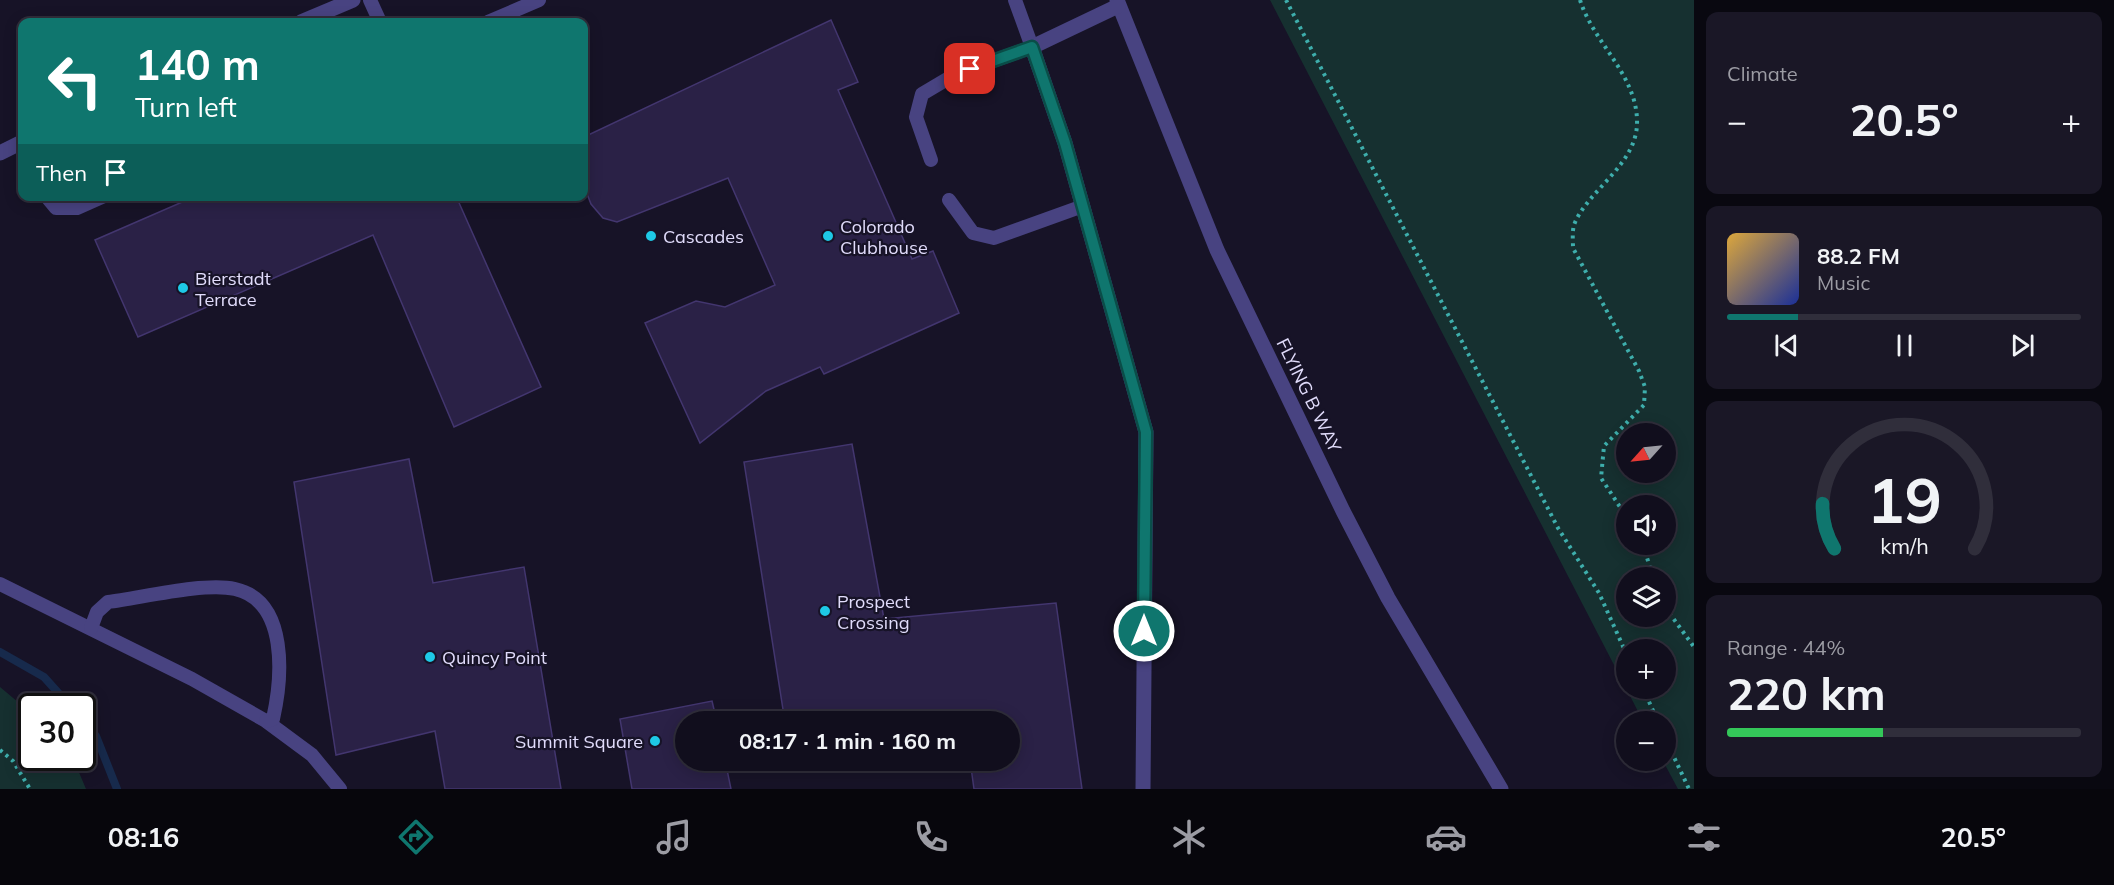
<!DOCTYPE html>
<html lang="en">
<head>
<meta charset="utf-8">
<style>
  body { margin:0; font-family:Mulish,sans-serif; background:#1a1726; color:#f1f3f6; height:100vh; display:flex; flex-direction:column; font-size:22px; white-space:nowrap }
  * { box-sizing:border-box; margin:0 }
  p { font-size:20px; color:#9c9ca4 }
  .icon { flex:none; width:33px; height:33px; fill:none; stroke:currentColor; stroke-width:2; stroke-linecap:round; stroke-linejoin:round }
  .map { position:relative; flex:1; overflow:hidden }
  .drawer { display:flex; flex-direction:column; gap:12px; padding:12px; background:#090810; width:420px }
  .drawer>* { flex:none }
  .top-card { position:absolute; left:18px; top:18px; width:570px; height:183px; border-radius:12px; box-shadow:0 3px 15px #0003,0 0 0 2px #302e3b; background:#0f766e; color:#fff; overflow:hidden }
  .needle { width:39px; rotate:243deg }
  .controls { position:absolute; left:1616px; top:423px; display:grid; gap:12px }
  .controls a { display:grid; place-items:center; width:60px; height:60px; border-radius:50%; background:#110e1d; box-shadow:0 3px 15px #0003,0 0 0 2px #302e3b; font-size:30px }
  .speed { position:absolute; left:18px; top:693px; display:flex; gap:12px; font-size:30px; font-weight:700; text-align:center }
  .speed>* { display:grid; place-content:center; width:78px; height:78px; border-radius:50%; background:#110e1d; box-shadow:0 3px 15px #0003,0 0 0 2px #302e3b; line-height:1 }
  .speed .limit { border:3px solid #111; border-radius:9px; background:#fff; color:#111 }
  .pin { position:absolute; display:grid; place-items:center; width:51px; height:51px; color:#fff; margin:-26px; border-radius:12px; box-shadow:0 3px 9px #0006 }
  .me { position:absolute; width:66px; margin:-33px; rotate:0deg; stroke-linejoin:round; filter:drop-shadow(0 0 4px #0008) }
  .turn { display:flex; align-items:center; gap:21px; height:126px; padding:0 18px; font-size:27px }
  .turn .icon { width:78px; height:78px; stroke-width:2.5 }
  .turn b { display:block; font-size:42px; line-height:51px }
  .then { display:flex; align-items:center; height:57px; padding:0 18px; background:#0003; gap:12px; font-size:22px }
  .big { font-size:45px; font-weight:700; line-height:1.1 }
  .drawer .card { flex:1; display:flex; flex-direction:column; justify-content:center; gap:9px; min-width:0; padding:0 21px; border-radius:12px; background:#1a1726 }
  .drawer .dial { align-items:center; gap:0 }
  .dial svg { height:156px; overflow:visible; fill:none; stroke:#302e3b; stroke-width:7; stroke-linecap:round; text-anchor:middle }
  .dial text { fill:#f1f3f6; stroke:none }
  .song { display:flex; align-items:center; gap:18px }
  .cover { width:72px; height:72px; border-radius:9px; background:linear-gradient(135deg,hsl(40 70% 55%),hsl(230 70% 35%)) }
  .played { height:6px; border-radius:3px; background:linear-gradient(90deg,#0f766e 20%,#302e3b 20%) }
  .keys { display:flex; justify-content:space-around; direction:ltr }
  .heat { display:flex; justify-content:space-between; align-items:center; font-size:33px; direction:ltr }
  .charge { height:9px; border-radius:4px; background:linear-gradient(90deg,#34c759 44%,#302e3b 0) }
  .trip { position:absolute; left:675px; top:711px; width:345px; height:60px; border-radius:30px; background:#110e1d; box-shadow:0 3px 15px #0003,0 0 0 2px #302e3b; font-weight:700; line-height:60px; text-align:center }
  .tab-bar { display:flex; height:96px; justify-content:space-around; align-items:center; background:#07060c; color:#9c9ca4 }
  .tab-bar .icon { width:42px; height:42px }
  .tab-bar .selected { color:#0f766e }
  .tab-bar b { font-size:27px; color:#f1f3f6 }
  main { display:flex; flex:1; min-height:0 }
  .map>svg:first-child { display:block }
  .green { fill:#163030; fill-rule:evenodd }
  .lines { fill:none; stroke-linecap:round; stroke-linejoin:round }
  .stream { stroke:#172a4c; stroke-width:8 }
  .building { fill:#2a2146; stroke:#43366f; stroke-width:1.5 }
  .path { stroke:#3eaeac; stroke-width:4; stroke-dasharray:3 4.5; stroke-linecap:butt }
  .lane { stroke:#484381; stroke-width:14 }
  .street { stroke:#484381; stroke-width:15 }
  .route-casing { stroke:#0a4d48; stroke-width:15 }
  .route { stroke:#0f766e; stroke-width:10 }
  .poi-dot { fill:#1ec9e6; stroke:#171327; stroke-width:2 }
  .labels { text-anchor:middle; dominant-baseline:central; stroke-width:4.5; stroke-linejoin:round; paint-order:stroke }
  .poi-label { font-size:18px; fill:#e1dcfb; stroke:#171327; text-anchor:start }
  .street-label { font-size:18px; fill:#e1dcfb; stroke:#171327 }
</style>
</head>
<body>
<main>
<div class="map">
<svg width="1694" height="789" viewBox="0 0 1694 789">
  <rect width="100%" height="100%" fill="#171327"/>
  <!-- green -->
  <g class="green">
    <path d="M1270,0H1694V789H1678L1663,761L1665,722L1643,721ZM1626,434H1665V472H1626ZM1626,506H1665V544H1626ZM1626,578H1665V616H1626ZM1626,650H1665V688H1626Z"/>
    <polygon points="0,687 31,713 32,758 73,758 86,789 0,789"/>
  </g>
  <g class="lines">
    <!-- stream -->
    <g class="stream">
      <polyline points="0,652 44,677 70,706"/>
      <polyline points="82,721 96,736 117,789"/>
    </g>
  </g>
  <!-- building -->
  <g class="building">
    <polygon points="831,20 858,82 838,90 912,259 933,251 959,313 824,374 820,367 766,391 700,443 645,323 696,301 725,307 775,285 728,178 617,222 603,218 591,204 584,186 584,137"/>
    <polygon points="196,196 456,196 541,387 454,427 373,235 138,337 95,240"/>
    <polygon points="852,444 884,619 1056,603 1082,789 974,789 970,760 1010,760 1010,722 785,722 744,462"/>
    <polygon points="409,459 433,583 524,567 561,789 445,789 435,731 336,755 294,482"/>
    <polygon points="712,701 717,722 686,722 686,760 725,760 731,789 632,789 620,719"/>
  </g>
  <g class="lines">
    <!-- path -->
    <g class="path">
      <polyline points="1286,0 1558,528 1599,593 1626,653"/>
      <path d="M1580,0C1593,42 1636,74 1637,120C1639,164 1587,190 1574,225C1572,232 1573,241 1573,248L1639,371L1645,387L1644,405L1604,446L1601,478L1626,516"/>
      <polyline points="1643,544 1653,578"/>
      <polyline points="1665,607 1694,647"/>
      <polyline points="1643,688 1658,722"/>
      <polyline points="1665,738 1689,789"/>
      <polyline points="0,750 13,761 30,789"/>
    </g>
    <!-- lane -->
    <g class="lane">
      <polyline points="370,0 380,22"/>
      <polyline points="488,22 539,0"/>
      <polyline points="931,160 916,117 922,94 954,75 1032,47 1015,0"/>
      <polyline points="46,196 56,208 77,208 104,196"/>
      <polyline points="949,200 973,233 994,238 1083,206"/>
      <polyline points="0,584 192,679 266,721 312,755 340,789"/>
      <path d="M91,628L97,612L108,602C141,598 204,582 235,589C289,601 282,679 273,719L266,721"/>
    </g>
    <!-- street -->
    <g class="street">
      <polyline points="1117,0 1217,250 1343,511 1388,598 1501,789"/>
      <polyline points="1118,6 1032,47 1065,143 1146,432 1143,789"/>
      <polyline points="301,22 353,0"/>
      <polyline points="0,153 22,142"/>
    </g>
  </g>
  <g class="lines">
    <!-- route casing -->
    <g class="route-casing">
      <polyline id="route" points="970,69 1032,47 1065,143 1146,432 1144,631"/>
    </g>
    <!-- route -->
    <use href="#route" class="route"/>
  </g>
  <!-- markers -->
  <g class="poi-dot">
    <circle cx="651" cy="236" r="6"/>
    <circle cx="828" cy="236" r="6"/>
    <circle cx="183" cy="288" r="6"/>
    <circle cx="825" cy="611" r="6"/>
    <circle cx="430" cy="657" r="6"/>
    <circle cx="655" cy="741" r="6"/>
  </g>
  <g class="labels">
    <!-- poi labels -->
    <g class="poi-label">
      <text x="840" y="226">Colorado<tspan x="840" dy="21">Clubhouse</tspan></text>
      <text x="663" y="236">Cascades</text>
      <text x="195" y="278">Bierstadt<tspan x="195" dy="21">Terrace</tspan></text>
      <text x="837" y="601">Prospect<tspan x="837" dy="21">Crossing</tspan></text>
      <text x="442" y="657">Quincy Point</text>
      <text x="643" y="741" text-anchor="end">Summit Square</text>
    </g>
    <!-- street labels -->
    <g class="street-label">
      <text transform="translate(1309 395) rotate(64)">FLYING B WAY</text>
    </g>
  </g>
</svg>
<div class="controls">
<a><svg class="needle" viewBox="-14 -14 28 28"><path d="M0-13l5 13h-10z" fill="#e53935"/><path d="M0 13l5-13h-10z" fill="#9c9ca4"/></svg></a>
<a><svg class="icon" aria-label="sound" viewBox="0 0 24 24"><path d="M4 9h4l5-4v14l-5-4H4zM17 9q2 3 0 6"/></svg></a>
<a><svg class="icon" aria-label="layers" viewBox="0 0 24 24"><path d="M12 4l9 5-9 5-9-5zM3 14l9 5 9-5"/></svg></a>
<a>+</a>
<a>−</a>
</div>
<div class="speed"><div class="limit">30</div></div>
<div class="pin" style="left:970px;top:69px;background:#d93025"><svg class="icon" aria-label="arrive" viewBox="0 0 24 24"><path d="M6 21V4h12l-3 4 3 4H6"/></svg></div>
<svg class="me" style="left:1144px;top:631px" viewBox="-20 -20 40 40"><circle r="17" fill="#0f766e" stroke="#fff" stroke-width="3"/><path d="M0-11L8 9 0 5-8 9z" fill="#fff"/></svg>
<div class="trip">08:17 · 1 min · 160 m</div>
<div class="top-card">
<div class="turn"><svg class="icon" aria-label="left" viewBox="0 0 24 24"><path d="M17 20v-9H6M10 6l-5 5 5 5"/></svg><div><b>140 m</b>Turn left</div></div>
<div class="then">Then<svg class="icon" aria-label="arrive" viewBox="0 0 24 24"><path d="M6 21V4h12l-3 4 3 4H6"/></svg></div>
</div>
</div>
<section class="drawer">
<div class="card"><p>Climate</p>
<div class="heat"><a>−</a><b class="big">20.5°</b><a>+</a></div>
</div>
<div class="card">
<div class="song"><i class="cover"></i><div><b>88.2 FM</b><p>Music</p></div></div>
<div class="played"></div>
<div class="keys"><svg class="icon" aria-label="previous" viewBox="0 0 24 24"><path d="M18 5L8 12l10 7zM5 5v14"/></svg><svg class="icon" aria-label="pause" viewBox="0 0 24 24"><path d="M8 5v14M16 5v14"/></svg><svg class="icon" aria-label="next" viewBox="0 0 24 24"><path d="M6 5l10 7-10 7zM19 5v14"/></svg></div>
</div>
<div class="card dial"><svg viewBox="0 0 100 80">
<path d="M14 69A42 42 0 1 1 86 69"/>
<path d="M14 69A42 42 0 0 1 8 46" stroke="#0f766e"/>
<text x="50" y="56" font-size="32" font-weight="700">19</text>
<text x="50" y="72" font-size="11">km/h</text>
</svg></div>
<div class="card"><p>Range · 44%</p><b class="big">220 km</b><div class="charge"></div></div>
</section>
</main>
<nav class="tab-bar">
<b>08:16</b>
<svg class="icon selected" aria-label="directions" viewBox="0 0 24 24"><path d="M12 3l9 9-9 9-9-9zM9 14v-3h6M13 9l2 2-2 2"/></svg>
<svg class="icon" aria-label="music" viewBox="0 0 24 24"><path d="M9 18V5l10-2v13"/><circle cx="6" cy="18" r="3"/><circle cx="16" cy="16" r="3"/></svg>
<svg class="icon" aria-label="phone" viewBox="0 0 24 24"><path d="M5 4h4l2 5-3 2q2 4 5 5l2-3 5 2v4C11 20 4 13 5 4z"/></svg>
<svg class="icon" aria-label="climate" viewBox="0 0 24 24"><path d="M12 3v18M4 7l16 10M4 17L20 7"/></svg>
<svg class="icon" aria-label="car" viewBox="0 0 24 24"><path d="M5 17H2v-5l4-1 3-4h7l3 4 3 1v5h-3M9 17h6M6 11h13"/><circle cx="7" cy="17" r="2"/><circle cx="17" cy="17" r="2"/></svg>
<svg class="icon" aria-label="filters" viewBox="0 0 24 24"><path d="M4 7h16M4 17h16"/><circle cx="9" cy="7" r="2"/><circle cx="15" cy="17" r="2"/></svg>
<b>20.5°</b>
</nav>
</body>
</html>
